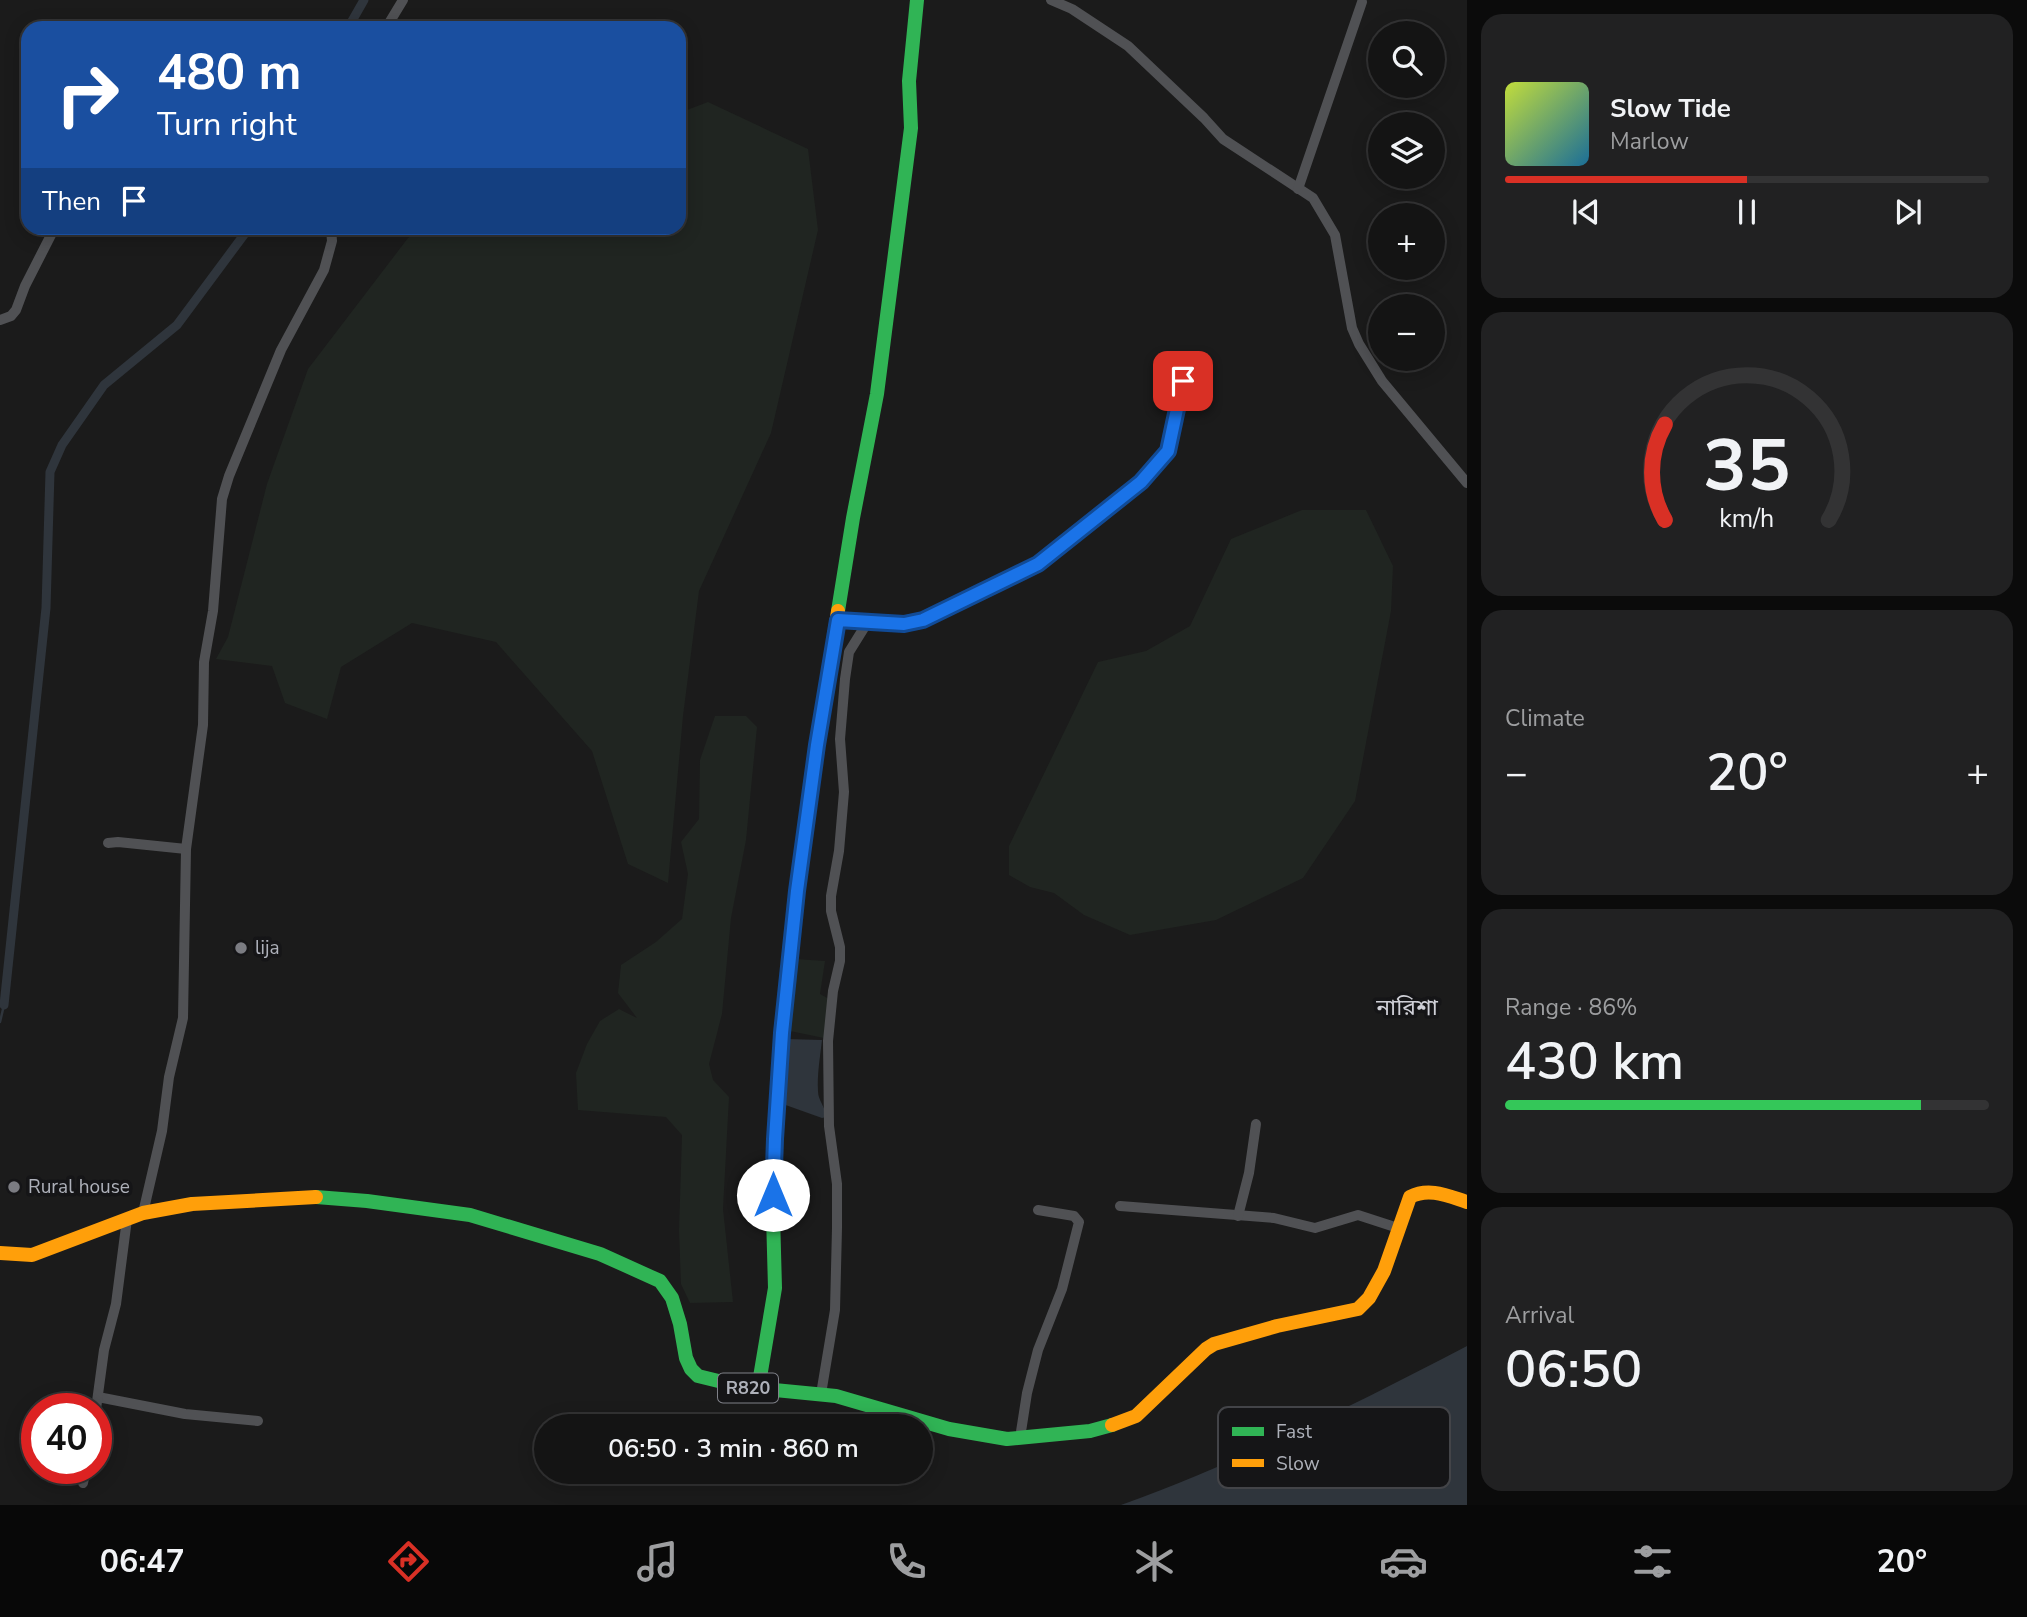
<!DOCTYPE html>
<html lang="en">
<head>
<meta charset="utf-8">
<style>
  body { margin:0; font-family:"Nunito Sans","Noto Sans Bengali",sans-serif; background:#212122; color:#f1f3f6; height:100vh; display:flex; flex-direction:column; font-size:26px; white-space:nowrap }
  * { box-sizing:border-box; margin:0 }
  p { font-size:23px; color:#9d9ea0 }
  .icon { flex:none; width:38px; height:38px; fill:none; stroke:currentColor; stroke-width:2; stroke-linecap:round; stroke-linejoin:round }
  .map { position:relative; flex:1; overflow:hidden }
  .sheet { display:flex; flex-direction:column; gap:14px; padding:14px; background:#0b0b0b; width:560px }
  .sheet>* { flex:none }
  .guide { position:absolute; left:21px; top:21px; width:665px; height:214px; border-radius:21px; box-shadow:0 4px 18px #0003,0 0 0 2px #333334; background:#1a4fa0; color:#fff; overflow:hidden }
  .buttons { position:absolute; left:1368px; top:21px; display:grid; gap:14px }
  .buttons a { display:grid; place-items:center; width:77px; height:77px; border-radius:50%; background:#141414; box-shadow:0 4px 18px #0003,0 0 0 2px #333334; font-size:35px }
  .speed { position:absolute; left:21px; top:1393px; display:flex; gap:14px; font-size:35px; font-weight:700; text-align:center }
  .speed>* { display:grid; place-content:center; width:91px; height:91px; border-radius:50%; background:#141414; box-shadow:0 4px 18px #0003,0 0 0 2px #333334; line-height:1 }
  .speed .limit { border:10px solid #d22; background:#fff; color:#111 }
  .pin { position:absolute; display:grid; place-items:center; width:60px; height:60px; color:#fff; margin:-30px; border-radius:14px; box-shadow:0 4px 10px #0006 }
  .me { position:absolute; width:77px; margin:-38px; rotate:0deg; stroke-linejoin:round; filter:drop-shadow(0 0 5px #0008) }
  .turn { display:flex; align-items:center; gap:24px; height:147px; padding:0 21px; font-size:32px }
  .turn .icon { width:91px; height:91px; stroke-width:2.5 }
  .turn b { display:block; font-size:49px; line-height:60px }
  .then { display:flex; align-items:center; height:66px; padding:0 21px; background:#0003; gap:14px; font-size:26px }
  .big { font-size:52px; font-weight:600; line-height:1.1 }
  .sheet .widget { flex:1; display:flex; flex-direction:column; justify-content:center; gap:10px; min-width:0; padding:0 24px; border-radius:21px; background:#212122 }
  .sheet .dial { align-items:center; gap:0 }
  .dial svg { height:182px; overflow:visible; fill:none; stroke:#333334; stroke-width:7; stroke-linecap:round; text-anchor:middle }
  .dial text { fill:#f1f3f6; stroke:none }
  .song { display:flex; align-items:center; gap:21px }
  .cover { width:84px; height:84px; border-radius:10px; background:linear-gradient(135deg,hsl(70 70% 55%),hsl(200 70% 35%)) }
  .played { height:7px; border-radius:4px; background:linear-gradient(90deg,#d93025 50%,#333334 50%) }
  .keys { display:flex; justify-content:space-around; direction:ltr }
  .heat { display:flex; justify-content:space-between; align-items:center; font-size:38px; direction:ltr }
  .charge { height:10px; border-radius:5px; background:linear-gradient(90deg,#34c759 86%,#333334 0) }
  .trip { position:absolute; left:534px; top:1414px; width:399px; height:70px; border-radius:35px; background:#141414; box-shadow:0 4px 18px #0003,0 0 0 2px #333334; font-weight:600; line-height:70px; text-align:center }
  .menu { display:flex; height:112px; justify-content:space-around; align-items:center; background:#080808; color:#9d9ea0 }
  .menu .icon { width:49px; height:49px }
  .menu .current { color:#d93025 }
  .menu b { font-size:32px; color:#f1f3f6 }
  main { display:flex; flex:1; min-height:0 }
  .map>svg:first-child { display:block }
  .green { fill:#202521 }
  .water { fill:#2f353c }
  .lines { fill:none; stroke-linecap:round; stroke-linejoin:round }
  .stream { stroke:#2f353c; stroke-width:2.5 }
  .canal { stroke:#2f353c; stroke-width:9 }
  .street { stroke:#505154; stroke-width:10 }
  .fast { stroke:#30b455; stroke-width:14 }
  .slow { stroke:#ff9f0a; stroke-width:14 }
  .route-casing { stroke:#114b97; stroke-width:18 }
  .route { stroke:#1a73e8; stroke-width:12 }
  .poi-dot { fill:#7b7c82; stroke:#151517; stroke-width:2.5 }
  .labels { text-anchor:middle; dominant-baseline:central; stroke-width:7; stroke-linejoin:round; paint-order:stroke }
  .shield { fill:#151517; stroke:#808289; stroke-width:2 }
  .shield-label { font-size:18px; font-weight:bold; fill:#aeb1ba }
  .poi-label { font-size:19px; fill:#aeb1ba; stroke:#151517; text-anchor:start }
  .quarter-label { font-size:23px; fill:#cfd0d7; stroke:#151517 }
  .key { fill:#151517; stroke:#434448; stroke-width:2 }
  .key-label { font-size:19px; fill:#aeb1ba }
</style>
</head>
<body>
<main>
<div class="map">
<svg width="1467" height="1505" viewBox="0 0 1467 1505">
  <rect width="100%" height="100%" fill="#1b1b1b"/>
  <!-- green -->
  <g class="green">
    <polygon points="708,102 808,149 818,230 771,433 699,591 683,716 668,883 628,864 592,751 496,642 412,623 341,667 327,719 285,703 272,666 216,659 228,637 267,484 308,369 408,238 420,228 679,228 679,113"/>
    <polygon points="1302,510 1366,510 1393,566 1391,611 1355,801 1303,878 1216,920 1130,935 1084,915 1054,893 1030,887 1009,875 1009,846 1098,662 1146,651 1190,626 1231,539"/>
    <polygon points="715,716 746,716 757,727 746,840 731,918 722,1014 709,1064 713,1080 729,1097 723,1209 733,1302 690,1303 681,1284 679,1231 682,1135 666,1117 578,1110 576,1073 587,1044 600,1021 619,1009 637,1018 618,993 621,965 656,942 682,919 688,874 681,842 699,819 700,760"/>
    <polygon points="796,959 825,961 820,994 831,1000 824,1038 785,1030"/>
  </g>
  <!-- water -->
  <g class="water">
    <path d="M785,1039L822,1040C820,1057 817,1075 818,1091C818,1101 825,1105 826,1117L822,1118L780,1103Z"/>
    <path d="M1467,1346V1505H1121C1240,1462 1354,1405 1467,1346Z"/>
  </g>
  <g class="lines">
    <!-- stream -->
    <polyline class="stream" points="0,1022 4,1005"/>
    <!-- canal -->
    <g class="canal">
      <polyline points="348,28 364,0"/>
      <polyline points="4,1005 46,608 50,472 62,445 104,385 177,325 249,228"/>
    </g>
    <!-- street -->
    <g class="street">
      <polyline points="1051,0 1072,9 1128,46 1204,118 1223,139 1313,198 1335,235 1352,328 1359,344 1382,381 1467,483"/>
      <polyline points="386,28 403,0"/>
      <polyline points="1298,189 1362,2"/>
      <polyline points="0,320 11,316 16,310 25,286 51,235"/>
      <polyline points="838,620 904,624 923,619 1038,564 1141,482 1168,451 1183,381"/>
      <polyline points="108,843 118,842 186,849"/>
      <polyline points="1120,1206 1274,1218 1315,1228 1358,1215 1398,1228"/>
      <polyline points="143,1213 162,1131 169,1077 183,1018 186,849 203,725 204,662 213,611 222,499 229,476 281,350 324,270 332,241 331,228"/>
      <polyline points="1238,1216 1249,1173 1256,1124"/>
      <polyline points="821,1394 835,1310 837,1228 837,1184 829,1126 828,1041 833,991 840,961 840,947 831,911 831,896 839,851 844,792 840,739 845,679 849,652 867,623"/>
      <polyline points="98,1397 185,1414 258,1421"/>
      <polyline points="96,1409 104,1350 116,1304 127,1219"/>
      <polyline points="1020,1438 1027,1393 1038,1350 1062,1289 1079,1222 1074,1216 1038,1210"/>
      <polyline points="83,1483 86,1468"/>
    </g>
    <!-- fast -->
    <g class="fast">
      <polyline points="838,611 853,518 877,394 911,128 909,81 917,0"/>
      <polyline points="316,1197 367,1201 470,1215 600,1254 660,1281 672,1298 680,1324 686,1358 691,1369 698,1376 743,1387 836,1396 949,1429 1007,1439 1090,1431 1112,1425"/>
      <polyline points="758,1389 775,1288 772,1178 782,1033 795,913"/>
    </g>
    <!-- slow -->
    <g class="slow">
      <polyline points="795,913 817,745 838,611"/>
      <polyline points="0,1253 32,1255 143,1213 192,1204 316,1197"/>
      <path d="M1112,1425L1136,1416L1206,1349L1214,1344L1277,1326L1358,1309L1369,1298L1384,1271L1410,1197C1429,1187 1448,1196 1467,1202"/>
    </g>
  </g>
  <g class="lines">
    <!-- route casing -->
    <g class="route-casing">
      <polyline id="route" points="773,1195 775,1139 782,1033 797,891 817,745 838,620 904,624 923,620 1038,564 1141,482 1168,451 1183,381"/>
    </g>
    <!-- route -->
    <use href="#route" class="route"/>
  </g>
  <!-- markers -->
  <g class="poi-dot">
    <circle cx="241" cy="948" r="7"/>
    <circle cx="14" cy="1187" r="7"/>
  </g>
  <g class="labels">
    <!-- shield labels -->
    <rect class="shield" x="718" y="1373.5" width="60" height="29" rx="5"/>
    <g class="shield-label">
      <text x="748" y="1388">R820</text>
    </g>
    <!-- poi labels -->
    <g class="poi-label">
      <text x="255" y="948">lija</text>
      <text x="28" y="1187">Rural house</text>
    </g>
    <!-- quarter labels -->
    <g class="quarter-label">
      <text x="1407" y="1007">নারিশা</text>
    </g>
  </g>
  <!-- legend -->
  <rect x="1218" y="1407" width="232" height="81" rx="10" class="key"/>
  <rect x="1232" y="1427" width="32" height="9" fill="#30b455"/>
  <rect x="1232" y="1459" width="32" height="8" fill="#ff9f0a"/>
  <g class="key-label">
    <text x="1276" y="1438">Fast</text>
    <text x="1276" y="1470">Slow</text>
  </g>
</svg>
<div class="buttons">
<a><svg class="icon" aria-label="search" viewBox="0 0 24 24"><circle cx="10" cy="10" r="6"/><path d="M15 15l6 6"/></svg></a>
<a><svg class="icon" aria-label="layers" viewBox="0 0 24 24"><path d="M12 4l9 5-9 5-9-5zM3 14l9 5 9-5"/></svg></a>
<a>+</a>
<a>−</a>
</div>
<div class="speed"><div class="limit">40</div></div>
<div class="pin" style="left:1183px;top:381px;background:#d93025"><svg class="icon" aria-label="arrive" viewBox="0 0 24 24"><path d="M6 21V4h12l-3 4 3 4H6"/></svg></div>
<svg class="me" style="left:773px;top:1195px" viewBox="-20 -20 40 40"><circle r="19" fill="#fff"/><path d="M0-13L10 11 0 6-10 11z" fill="#1a73e8"/></svg>
<div class="trip">06:50 · 3 min · 860 m</div>
<div class="guide">
<div class="turn"><svg class="icon" aria-label="right" viewBox="0 0 24 24"><path d="M7 20v-9h11M14 6l5 5-5 5"/></svg><div><b>480 m</b>Turn right</div></div>
<div class="then">Then<svg class="icon" aria-label="arrive" viewBox="0 0 24 24"><path d="M6 21V4h12l-3 4 3 4H6"/></svg></div>
</div>
</div>
<section class="sheet">
<div class="widget">
<div class="song"><i class="cover"></i><div><b>Slow Tide</b><p>Marlow</p></div></div>
<div class="played"></div>
<div class="keys"><svg class="icon" aria-label="previous" viewBox="0 0 24 24"><path d="M18 5L8 12l10 7zM5 5v14"/></svg><svg class="icon" aria-label="pause" viewBox="0 0 24 24"><path d="M8 5v14M16 5v14"/></svg><svg class="icon" aria-label="next" viewBox="0 0 24 24"><path d="M6 5l10 7-10 7zM19 5v14"/></svg></div>
</div>
<div class="widget dial"><svg viewBox="0 0 100 80">
<path d="M14 69A42 42 0 1 1 86 69"/>
<path d="M14 69A42 42 0 0 1 14 27" stroke="#d93025"/>
<text x="50" y="56" font-size="32" font-weight="700">35</text>
<text x="50" y="72" font-size="11">km/h</text>
</svg></div>
<div class="widget"><p>Climate</p>
<div class="heat"><a>−</a><b class="big">20°</b><a>+</a></div>
</div>
<div class="widget"><p>Range · 86%</p><b class="big">430 km</b><div class="charge"></div></div>
<div class="widget"><p>Arrival</p><b class="big">06:50</b></div>
</section>
</main>
<nav class="menu">
<b>06:47</b>
<svg class="icon current" aria-label="directions" viewBox="0 0 24 24"><path d="M12 3l9 9-9 9-9-9zM9 14v-3h6M13 9l2 2-2 2"/></svg>
<svg class="icon" aria-label="music" viewBox="0 0 24 24"><path d="M9 18V5l10-2v13"/><circle cx="6" cy="18" r="3"/><circle cx="16" cy="16" r="3"/></svg>
<svg class="icon" aria-label="phone" viewBox="0 0 24 24"><path d="M5 4h4l2 5-3 2q2 4 5 5l2-3 5 2v4C11 20 4 13 5 4z"/></svg>
<svg class="icon" aria-label="climate" viewBox="0 0 24 24"><path d="M12 3v18M4 7l16 10M4 17L20 7"/></svg>
<svg class="icon" aria-label="car" viewBox="0 0 24 24"><path d="M5 17H2v-5l4-1 3-4h7l3 4 3 1v5h-3M9 17h6M6 11h13"/><circle cx="7" cy="17" r="2"/><circle cx="17" cy="17" r="2"/></svg>
<svg class="icon" aria-label="filters" viewBox="0 0 24 24"><path d="M4 7h16M4 17h16"/><circle cx="9" cy="7" r="2"/><circle cx="15" cy="17" r="2"/></svg>
<b>20°</b>
</nav>
</body>
</html>
